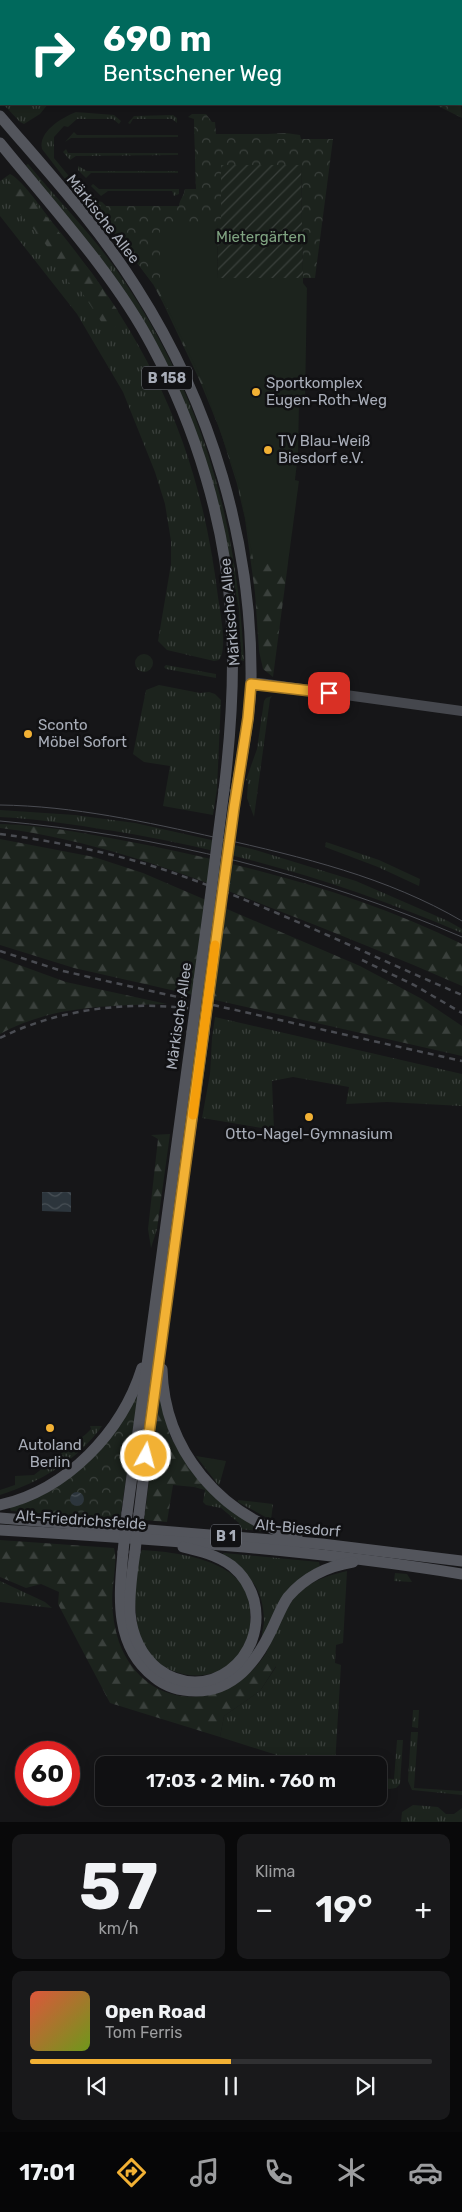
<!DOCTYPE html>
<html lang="de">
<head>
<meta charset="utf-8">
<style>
  body { margin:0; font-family:Rubik,sans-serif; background:#19191b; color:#f1f3f6; height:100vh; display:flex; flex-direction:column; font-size:19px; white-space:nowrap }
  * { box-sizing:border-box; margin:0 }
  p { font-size:16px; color:#9c9d9f }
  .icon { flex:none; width:28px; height:28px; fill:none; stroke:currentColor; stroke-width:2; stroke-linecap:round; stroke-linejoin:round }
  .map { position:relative; height:1822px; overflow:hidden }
  .side { display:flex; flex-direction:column; gap:12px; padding:12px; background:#09090a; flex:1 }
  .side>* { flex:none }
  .guide { position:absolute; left:0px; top:0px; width:462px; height:105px; box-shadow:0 2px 12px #0003,0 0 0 1px #303032; background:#00695c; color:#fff; overflow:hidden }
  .speed { position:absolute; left:15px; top:1741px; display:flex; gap:10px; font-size:25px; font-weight:700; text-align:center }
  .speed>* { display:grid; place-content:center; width:65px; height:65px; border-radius:50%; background:#101012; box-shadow:0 2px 12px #0003,0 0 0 1px #303032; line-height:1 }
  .speed .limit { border:8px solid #d22; background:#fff; color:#111 }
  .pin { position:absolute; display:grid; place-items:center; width:42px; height:42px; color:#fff; margin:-21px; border-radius:10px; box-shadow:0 2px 8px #0006 }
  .me { position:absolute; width:55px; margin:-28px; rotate:7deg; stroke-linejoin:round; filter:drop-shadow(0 0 4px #0008) }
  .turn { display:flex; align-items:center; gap:18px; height:105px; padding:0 20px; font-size:22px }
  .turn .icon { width:65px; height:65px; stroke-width:2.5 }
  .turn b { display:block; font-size:35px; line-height:42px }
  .big { font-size:38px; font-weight:600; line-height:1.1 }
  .side .widget { flex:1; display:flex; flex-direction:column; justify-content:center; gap:8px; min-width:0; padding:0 18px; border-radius:10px; background:#19191b }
  .side .dial { align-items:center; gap:0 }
  .dial b { font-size:65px; line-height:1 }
  .song { display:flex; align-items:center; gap:15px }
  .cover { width:60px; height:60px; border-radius:8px; background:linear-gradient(135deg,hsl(10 70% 55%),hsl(80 70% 35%)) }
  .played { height:5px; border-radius:2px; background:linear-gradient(90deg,#f2b134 50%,#303032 50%) }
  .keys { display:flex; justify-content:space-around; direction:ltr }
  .heat { display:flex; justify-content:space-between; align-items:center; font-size:28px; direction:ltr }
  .side .tiles { flex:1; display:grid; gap:12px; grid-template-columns:1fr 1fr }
  .widget:last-child { grid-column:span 2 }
  .trip { position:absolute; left:95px; top:1756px; width:292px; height:50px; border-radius:10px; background:#101012; box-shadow:0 2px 12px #0003,0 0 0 1px #303032; font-weight:600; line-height:50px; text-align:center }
  .dock { display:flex; height:80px; justify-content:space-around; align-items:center; background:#060607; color:#9c9d9f }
  .dock .icon { width:35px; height:35px }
  .dock .on { color:#f2b134 }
  .dock b { font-size:22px; color:#f1f3f6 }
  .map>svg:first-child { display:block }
  .grass { fill:url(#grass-tufts) }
  .forest { fill:url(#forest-firs) }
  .park { fill:url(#park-crowns) }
  .garden { fill:url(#garden-furrows) }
  .pitch { fill:#1c231d }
  .water { fill:url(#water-waves) }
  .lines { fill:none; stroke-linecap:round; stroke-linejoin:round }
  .secondary { stroke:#45474d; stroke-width:10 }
  .primary { stroke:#53555c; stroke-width:11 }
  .tram { stroke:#4a4c52; stroke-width:1 }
  .rail { stroke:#4a4c52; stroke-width:2.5; stroke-dasharray:6 5; stroke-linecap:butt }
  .primary-bridge { stroke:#53555c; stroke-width:11 }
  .route-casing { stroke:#9d7322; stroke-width:12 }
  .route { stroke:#f2b134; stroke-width:9 }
  .slow { stroke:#f59e0b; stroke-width:9 }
  .poi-dot { fill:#f2b134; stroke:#111113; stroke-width:2 }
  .labels { text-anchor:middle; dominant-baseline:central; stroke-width:5; stroke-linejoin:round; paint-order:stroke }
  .shield { fill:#111113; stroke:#7b7e86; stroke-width:1 }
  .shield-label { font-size:14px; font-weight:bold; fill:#a8adb8 }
  .street-label { font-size:15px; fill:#a8adb8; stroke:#111113 }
  .park-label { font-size:15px; fill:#7fa381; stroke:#111113 }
  .poi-label { font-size:15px; fill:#a8adb8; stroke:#111113; text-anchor:start }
</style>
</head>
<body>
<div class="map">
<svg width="462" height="1822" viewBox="0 0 462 1822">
  <defs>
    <pattern id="grass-tufts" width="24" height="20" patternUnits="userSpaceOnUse" patternTransform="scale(1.25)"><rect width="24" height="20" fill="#1c231d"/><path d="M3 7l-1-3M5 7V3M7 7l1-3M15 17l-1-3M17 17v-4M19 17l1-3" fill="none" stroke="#3a403c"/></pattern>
    <pattern id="forest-firs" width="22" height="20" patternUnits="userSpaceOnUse" patternTransform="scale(1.25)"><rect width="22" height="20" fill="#1c231d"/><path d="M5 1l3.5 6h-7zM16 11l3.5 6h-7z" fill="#3a403c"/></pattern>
    <pattern id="park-crowns" width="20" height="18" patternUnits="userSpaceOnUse" patternTransform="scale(1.25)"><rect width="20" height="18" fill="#1c231d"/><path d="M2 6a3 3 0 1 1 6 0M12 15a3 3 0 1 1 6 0" fill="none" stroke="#3a403c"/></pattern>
    <pattern id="garden-furrows" width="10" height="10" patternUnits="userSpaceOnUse" patternTransform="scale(1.25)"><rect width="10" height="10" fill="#1c231d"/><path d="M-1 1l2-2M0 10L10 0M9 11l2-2" fill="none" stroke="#3a403c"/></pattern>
    <pattern id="water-waves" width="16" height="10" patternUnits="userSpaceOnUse" patternTransform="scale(1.25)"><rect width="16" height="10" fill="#2c353c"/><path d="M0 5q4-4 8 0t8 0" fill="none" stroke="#485056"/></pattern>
  </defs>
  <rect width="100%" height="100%" fill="#161618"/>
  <!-- grass -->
  <g class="grass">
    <polygon points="3,104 48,104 40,114 24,124 20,122"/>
    <path d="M76,112L114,115L121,121L119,124L113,119H77L68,127L64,126L54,137V158L86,197L91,195L98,201L102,202L106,206L107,223L65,179L42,149C38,132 61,118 76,112Z"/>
    <polygon points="173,115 177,118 177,123 172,119 133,119 130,124 128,123 134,116"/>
    <polygon points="74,132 77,135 178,135 178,137 71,138 65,142"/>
    <polygon points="66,149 68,153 178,153 178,155 76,156 70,160 63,152"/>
    <path d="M28,164C56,198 87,229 113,265C198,385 237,514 244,661L241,660L239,609L229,559L178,386L26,165Z"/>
    <polygon points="78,166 87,171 178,171 178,173 91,173 86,178 78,170"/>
    <path d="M10,174C24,181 46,215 57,228C151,344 200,448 218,597C220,612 228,649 219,660L214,661L167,650L158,641L171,564V541L165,504L155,472L123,392L77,314L0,216V181Z"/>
    <polygon points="93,184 99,189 179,189 179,194 174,196 172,191 108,191 101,196 91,186"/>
    <circle cx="144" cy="663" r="9"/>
    <polygon points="166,665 216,674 216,678 166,669 164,667"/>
    <polygon points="159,685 200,693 209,692 215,694 221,700 217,789 213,815 163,806 170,766 144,762 133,754 146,690"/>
    <polygon points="272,696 270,699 254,817 247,798 248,781 246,780 257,749 264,701 266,698"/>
    <path d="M0,810L75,815L135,823L252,849L356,881L448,921L462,929V933C353,886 248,855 132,834C88,827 44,819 0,817Z"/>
    <polygon points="326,842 379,860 420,879 419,886 378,867 325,847"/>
    <polygon points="215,1017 462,1074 462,1106 387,1102 346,1104 349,1087 293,1077 272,1081 274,1130 202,1118 210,1074 212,1038"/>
    <polygon points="148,1229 157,1229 151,1248"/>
    <path d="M90,1426H102C77,1461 40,1482 0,1495V1490L15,1485V1476L34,1475L86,1434L91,1429Z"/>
    <polygon points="196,1456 226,1461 219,1486"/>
    <polygon points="202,1484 233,1512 261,1529 261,1531 239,1529 239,1523 221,1508 206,1505 203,1502 205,1490 194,1487"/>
    <polygon points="238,1500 273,1504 271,1520 238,1502"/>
    <path d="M142,1550C175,1552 240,1559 249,1600C250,1606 250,1613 250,1619C251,1624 252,1629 251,1634C251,1641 239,1658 233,1663C201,1688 149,1674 139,1632C134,1613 132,1567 142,1550Z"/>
    <path d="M224,1553L319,1562L320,1566L304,1576L262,1640C261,1634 264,1627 264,1621C263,1586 249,1574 222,1555Z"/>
    <path d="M347,1571L343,1643L336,1645L335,1663L341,1665L335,1765H308L220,1737L224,1716L260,1691L276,1667L266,1653C288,1606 291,1583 347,1571Z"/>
    <polygon points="395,1573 407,1574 412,1582 394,1581"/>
    <polygon points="0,1581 45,1602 52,1608 0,1602"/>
    <polygon points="413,1710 419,1710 418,1728 412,1727"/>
    <polygon points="411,1732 418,1732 414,1788 462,1791 462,1795 412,1790 408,1781"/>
    <polygon points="397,1740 403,1740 400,1784 396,1788 389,1789 379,1786 379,1778 394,1779"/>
    <polygon points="413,1805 438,1807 446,1814 454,1814 462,1808 462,1822 401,1822 402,1812"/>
  </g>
  <!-- forest -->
  <g class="forest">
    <path d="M192,114H202L196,325L264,563H288L273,677L263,669L259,651L255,593L245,519L237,484L220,430L199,379L163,303L153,284L107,223L106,206H179C179,200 184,197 185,189H196L194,119L188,117Z"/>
    <polygon points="286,133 300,135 301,139 269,145 263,137 267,134"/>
    <polygon points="13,176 92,273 118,311 118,324 113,329 106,329 79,288 68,282 60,263 32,227 11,204 8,182"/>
    <path d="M0,824C49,825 98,836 147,845C254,867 364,895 462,944V986C398,958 334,932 269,907C182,872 94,840 0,828Z"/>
    <polygon points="0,839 94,857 143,873 360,966 422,999 462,1026 462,1056 74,968 0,945"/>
    <path d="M0,958L66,982L167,1004C108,1006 53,1005 0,1034Z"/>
    <polygon points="170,1134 157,1229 148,1229 158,1139 151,1135"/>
    <polygon points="160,1398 170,1436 182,1457 202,1484 194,1487 173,1485 167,1522 144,1520"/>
    <path d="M0,1540L114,1548C117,1559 114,1574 113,1586C111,1605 113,1624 119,1642C145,1713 228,1713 266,1653L276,1666L260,1691L224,1716L220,1737L110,1703L58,1604L59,1592L41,1584L26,1588L0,1577Z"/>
  </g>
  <!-- park -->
  <g class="park">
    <polygon points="6,0 283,0 286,1 7,1"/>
    <polygon points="461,102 462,118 434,104 461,104"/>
    <path d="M194,114H206L212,122H215L216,134H267V139H333L315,278H303L301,165H221V225H160V284H153L107,223L106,206H179C180,200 184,197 185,189H196Z"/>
    <polygon points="139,1391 120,1519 11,1511 9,1506 65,1480"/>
  </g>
  <!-- garden -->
  <polygon class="garden" points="221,165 301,165 303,278 218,278 217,225 221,225"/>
  <!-- pitch -->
  <polygon class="pitch" points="160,225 217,225 218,278 303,278 303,283 307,288 305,405 299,406 298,455 295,480 299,481 288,563 254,563 238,482 202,380 160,293"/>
  <!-- water -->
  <g class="water">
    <polygon points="42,1192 71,1192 71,1212 42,1211"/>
    <circle cx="77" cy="1499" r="7"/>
  </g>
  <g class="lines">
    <!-- secondary -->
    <polyline class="secondary" points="251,684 259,683 462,711"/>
    <!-- primary -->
    <g class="primary">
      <path d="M0,116C47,171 97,225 136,287C211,404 253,543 251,683C250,719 242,756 236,791"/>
      <path d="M0,143C51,206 115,275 152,346C196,428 225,523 231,616C235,674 231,732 224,790"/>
      <polyline points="199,980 209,907"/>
      <polyline points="210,981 220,909"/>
      <path d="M162,1369C164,1450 220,1516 297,1537"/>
      <path d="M0,1505C67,1490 122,1432 142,1368"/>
      <polyline points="127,1513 192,1032"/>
      <polyline points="139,1514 158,1361 204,1033"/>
      <polyline points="0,1518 322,1544 462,1561"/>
      <path d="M0,1530C155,1539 309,1549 462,1574"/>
      <path d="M123,1552C119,1597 114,1646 154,1677C166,1687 181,1691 196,1691C234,1691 256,1662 271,1631C277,1619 281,1607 288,1597C305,1577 328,1566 353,1562"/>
      <path d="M135,1552C132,1572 129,1593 130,1613C132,1635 141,1655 158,1669C207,1706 268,1658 254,1600C250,1586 243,1575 232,1566C217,1555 200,1551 183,1547"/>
    </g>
    <!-- tram -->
    <g class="tram">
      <path d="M0,805C74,806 146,822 218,838C302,857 387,877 462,921"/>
      <path d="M0,821C159,835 316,874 462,937"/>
    </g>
    <!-- rail -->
    <g class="rail">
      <path d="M0,834C53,841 108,852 159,868C262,902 362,952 462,995"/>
      <polyline points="0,951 59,970 102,980 462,1061"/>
      <polyline points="362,960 414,985 462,1013"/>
      <path d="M0,1038C64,1006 143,999 212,1012"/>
    </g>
    <!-- primary-bridge -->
    <g class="primary-bridge">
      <polyline points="209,907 224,790"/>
      <polyline points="220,909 236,791"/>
      <polyline points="192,1032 199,980"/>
      <polyline points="204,1033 210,981"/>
      <polyline points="123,1552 127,1513"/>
      <polyline points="135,1552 139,1514"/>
    </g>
  </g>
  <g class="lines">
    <!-- route casing -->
    <g class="route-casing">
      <polyline id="route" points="146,1456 234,808 248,718 251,684 329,693"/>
    </g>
    <!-- route -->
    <use href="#route" class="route"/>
    <!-- slow -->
    <polyline class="slow" points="193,1115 215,945"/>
  </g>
  <!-- markers -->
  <g class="poi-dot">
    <circle cx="256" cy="392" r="5"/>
    <circle cx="268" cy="450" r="5"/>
    <circle cx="28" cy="734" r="5"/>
    <circle cx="309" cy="1117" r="5"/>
    <circle cx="50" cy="1428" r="5"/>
  </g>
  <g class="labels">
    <!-- shield labels -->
    <g class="shield">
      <rect x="142" y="366.5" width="50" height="23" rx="4"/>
      <rect x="211" y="1524.5" width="30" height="23" rx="4"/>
    </g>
    <g class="shield-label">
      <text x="167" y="378">B 158</text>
      <text x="226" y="1536">B 1</text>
    </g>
    <!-- street labels -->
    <g class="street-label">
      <text transform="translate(103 219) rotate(52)">Märkische Allee</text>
      <text transform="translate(230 612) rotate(-95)">Märkische Allee</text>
      <text transform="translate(179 1016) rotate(-82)">Märkische Allee</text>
      <text transform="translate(81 1520) rotate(4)">Alt-Friedrichsfelde</text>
      <text transform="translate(298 1528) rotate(5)">Alt-Biesdorf</text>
    </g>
    <!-- park labels -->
    <g class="park-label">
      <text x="261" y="237">Mietergärten</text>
    </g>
    <!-- poi labels -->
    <g class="poi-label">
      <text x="266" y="383">Sportkomplex<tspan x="266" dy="17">Eugen-Roth-Weg</tspan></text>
      <text x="278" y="441">TV Blau-Weiß<tspan x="278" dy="17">Biesdorf e.V.</tspan></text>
      <text x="38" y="725">Sconto<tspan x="38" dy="17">Möbel Sofort</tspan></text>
      <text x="309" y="1134" text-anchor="middle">Otto-Nagel-Gymnasium</text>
      <text x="50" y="1445" text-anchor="middle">Autoland<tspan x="50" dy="17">Berlin</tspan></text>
    </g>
  </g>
</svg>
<div class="speed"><div class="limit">60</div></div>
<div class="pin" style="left:329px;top:693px;background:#d93025"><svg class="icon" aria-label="arrive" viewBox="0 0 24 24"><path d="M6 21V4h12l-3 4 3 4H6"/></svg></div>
<svg class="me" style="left:146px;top:1456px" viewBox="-20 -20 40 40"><circle r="17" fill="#f2b134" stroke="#fff" stroke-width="3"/><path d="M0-11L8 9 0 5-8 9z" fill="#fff"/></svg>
<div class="trip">17:03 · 2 Min. · 760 m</div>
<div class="guide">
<div class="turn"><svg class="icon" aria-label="right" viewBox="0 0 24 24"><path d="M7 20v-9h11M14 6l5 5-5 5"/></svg><div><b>690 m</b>Bentschener Weg</div></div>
</div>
</div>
<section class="side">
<div class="tiles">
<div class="widget dial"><b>57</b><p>km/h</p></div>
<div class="widget"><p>Klima</p>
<div class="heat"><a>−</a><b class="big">19°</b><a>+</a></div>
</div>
<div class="widget">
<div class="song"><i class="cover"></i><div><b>Open Road</b><p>Tom Ferris</p></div></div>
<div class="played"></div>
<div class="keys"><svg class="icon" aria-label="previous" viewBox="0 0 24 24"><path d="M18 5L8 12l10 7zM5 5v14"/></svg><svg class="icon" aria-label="pause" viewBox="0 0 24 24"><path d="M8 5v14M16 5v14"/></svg><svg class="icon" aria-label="next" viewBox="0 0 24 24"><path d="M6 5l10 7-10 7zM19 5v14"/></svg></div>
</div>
</div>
</section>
<nav class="dock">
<b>17:01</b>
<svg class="icon on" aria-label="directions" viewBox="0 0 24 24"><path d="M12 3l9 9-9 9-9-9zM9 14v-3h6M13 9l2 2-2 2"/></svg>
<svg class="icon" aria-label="music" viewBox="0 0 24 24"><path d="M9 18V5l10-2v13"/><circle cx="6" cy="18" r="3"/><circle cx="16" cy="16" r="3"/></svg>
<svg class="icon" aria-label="phone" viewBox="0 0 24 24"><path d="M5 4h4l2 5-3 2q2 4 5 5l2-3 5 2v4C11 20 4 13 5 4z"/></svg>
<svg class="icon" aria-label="climate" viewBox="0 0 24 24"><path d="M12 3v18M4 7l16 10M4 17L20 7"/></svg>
<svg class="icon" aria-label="car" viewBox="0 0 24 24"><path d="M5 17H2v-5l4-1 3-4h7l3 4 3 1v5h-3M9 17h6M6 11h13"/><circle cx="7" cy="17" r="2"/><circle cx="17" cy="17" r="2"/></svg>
</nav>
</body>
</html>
